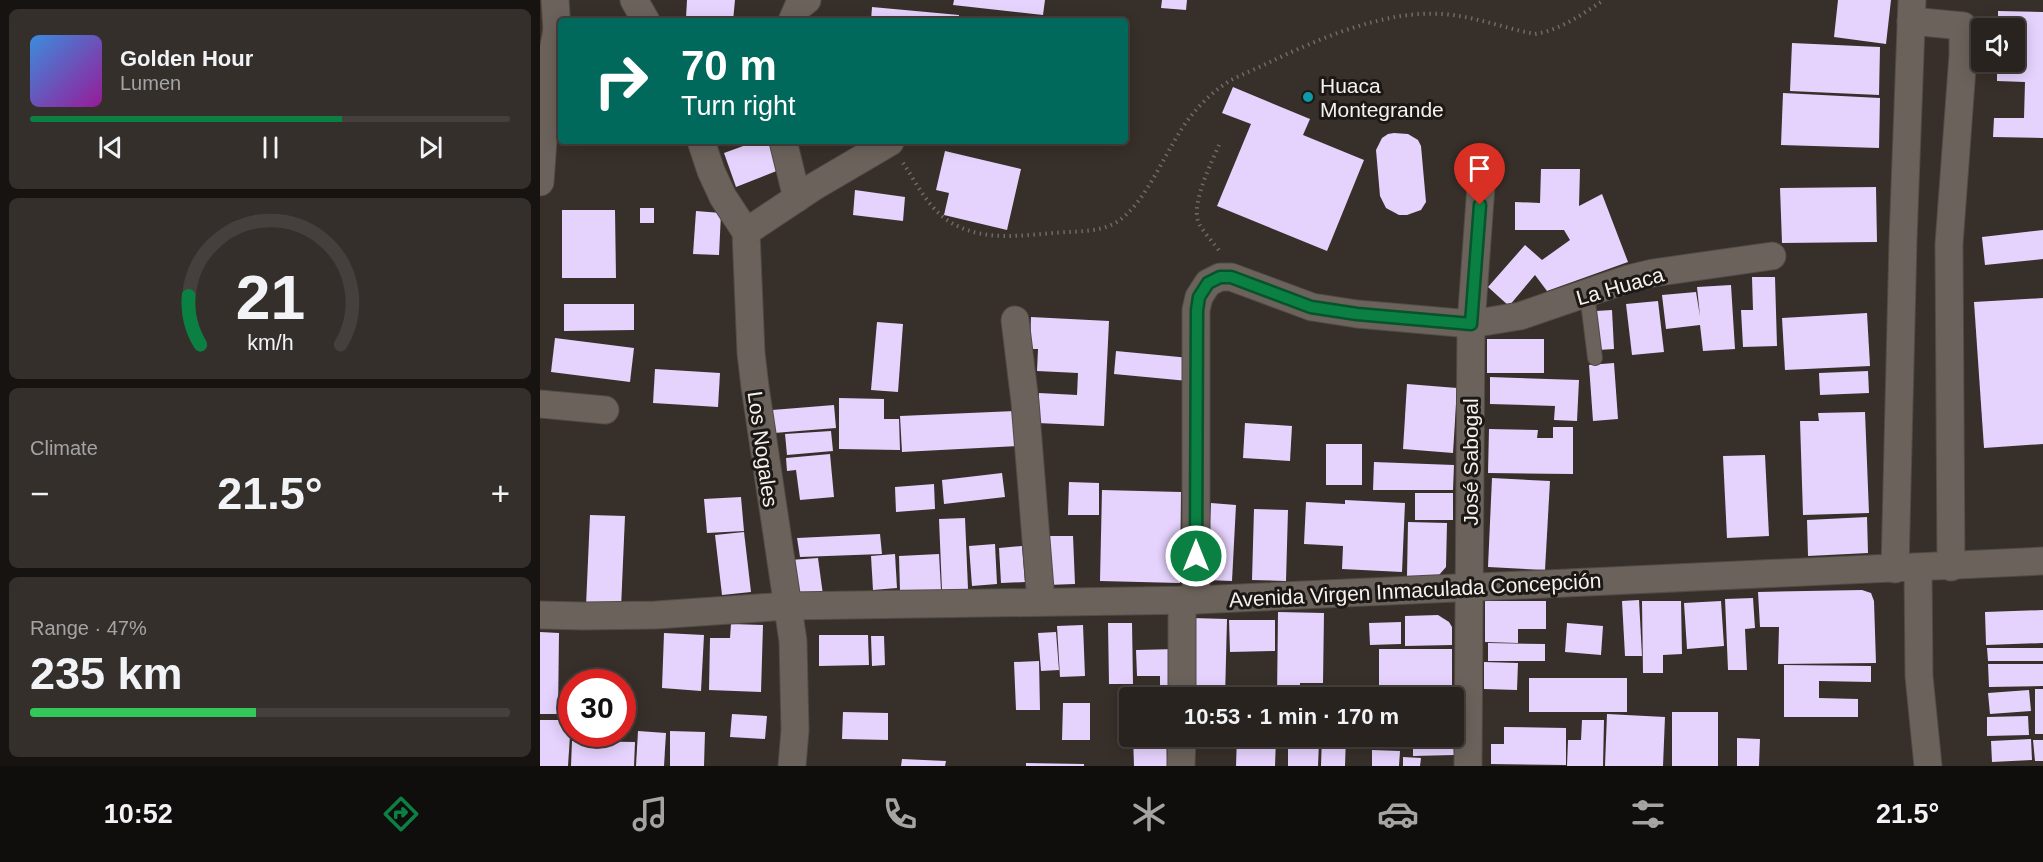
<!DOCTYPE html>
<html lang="en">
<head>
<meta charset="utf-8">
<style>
  body { margin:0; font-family:Helvetica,sans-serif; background:#352f2c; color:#f1f3f6; height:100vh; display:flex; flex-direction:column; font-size:22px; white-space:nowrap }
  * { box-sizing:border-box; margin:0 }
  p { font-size:20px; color:#a5a4a4 }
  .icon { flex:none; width:33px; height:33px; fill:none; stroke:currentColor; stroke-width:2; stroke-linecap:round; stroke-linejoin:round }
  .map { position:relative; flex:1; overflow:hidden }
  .side { display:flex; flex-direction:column; gap:9px; padding:9px; background:#171311; width:540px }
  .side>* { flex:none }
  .guide { position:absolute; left:18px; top:18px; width:570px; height:126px; border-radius:6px; box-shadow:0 3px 15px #0003,0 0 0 2px #45403d; background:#00695c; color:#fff; overflow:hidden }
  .buttons { position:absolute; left:1431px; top:18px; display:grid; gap:12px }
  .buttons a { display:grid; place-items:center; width:54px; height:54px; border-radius:6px; background:#29231f; box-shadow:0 3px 15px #0003,0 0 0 2px #45403d; font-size:30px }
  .speed { position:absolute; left:18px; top:669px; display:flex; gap:12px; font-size:30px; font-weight:700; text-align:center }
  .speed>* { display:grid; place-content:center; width:78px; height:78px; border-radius:50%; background:#29231f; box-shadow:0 3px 15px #0003,0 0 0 2px #45403d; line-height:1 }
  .speed .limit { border:9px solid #d22; background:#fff; color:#111 }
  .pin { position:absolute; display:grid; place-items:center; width:51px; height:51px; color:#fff; margin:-62px -26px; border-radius:50% 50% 50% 0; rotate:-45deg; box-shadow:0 0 6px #0007 }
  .pin .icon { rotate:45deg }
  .me { position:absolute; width:66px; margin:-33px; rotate:0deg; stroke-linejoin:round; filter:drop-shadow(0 0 4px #0008) }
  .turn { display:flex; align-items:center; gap:21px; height:126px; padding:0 24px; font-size:27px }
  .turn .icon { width:78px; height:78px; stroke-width:2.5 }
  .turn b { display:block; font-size:42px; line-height:51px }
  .big { font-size:45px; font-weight:800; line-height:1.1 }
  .side .widget { flex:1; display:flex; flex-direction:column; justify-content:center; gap:9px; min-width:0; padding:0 21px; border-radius:9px; background:#352f2c }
  .side .dial { align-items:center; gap:0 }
  .dial svg { height:156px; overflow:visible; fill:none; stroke:#45403d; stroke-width:7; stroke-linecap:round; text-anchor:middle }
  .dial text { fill:#f1f3f6; stroke:none }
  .song { display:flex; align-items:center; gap:18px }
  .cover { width:72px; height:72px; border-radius:9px; background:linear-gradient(135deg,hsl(210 70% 55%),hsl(300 70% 35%)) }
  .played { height:6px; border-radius:3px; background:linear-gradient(90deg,#0b8043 65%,#45403d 65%) }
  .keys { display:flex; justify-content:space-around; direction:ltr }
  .heat { display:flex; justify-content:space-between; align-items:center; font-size:33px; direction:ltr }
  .charge { height:9px; border-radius:4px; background:linear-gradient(90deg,#34c759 47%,#45403d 0) }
  .trip { position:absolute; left:579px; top:687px; width:345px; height:60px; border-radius:6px; background:#29231f; box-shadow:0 3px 15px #0003,0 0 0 2px #45403d; font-weight:800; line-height:60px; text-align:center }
  .menu { display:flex; height:96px; justify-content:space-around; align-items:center; background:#100e0c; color:#a5a4a4 }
  .menu .icon { width:42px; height:42px }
  .menu .selected { color:#0b8043 }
  .menu b { font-size:27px; color:#f1f3f6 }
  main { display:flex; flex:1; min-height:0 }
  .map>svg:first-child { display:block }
  .building { fill:#e5d2fd }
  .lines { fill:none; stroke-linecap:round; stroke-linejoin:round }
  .service-casing { stroke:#524b46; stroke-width:16 }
  .minor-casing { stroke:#524b46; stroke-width:29 }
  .path { stroke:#716a65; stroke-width:4; stroke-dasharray:1.5 4.5; stroke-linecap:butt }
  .service { stroke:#6b625b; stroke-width:14 }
  .minor { stroke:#6b625b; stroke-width:27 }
  .route-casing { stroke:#07532c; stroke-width:15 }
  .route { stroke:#0b8043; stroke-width:10 }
  .culture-dot { fill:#0f9aa8; stroke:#1b1815; stroke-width:2 }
  .labels { text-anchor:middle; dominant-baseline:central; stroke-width:6; stroke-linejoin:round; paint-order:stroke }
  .poi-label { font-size:21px; fill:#f7f1ed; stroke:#1b1815; text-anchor:start }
  .street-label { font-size:21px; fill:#f7f1ed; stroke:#1b1815 }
</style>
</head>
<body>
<main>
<section class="side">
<div class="widget">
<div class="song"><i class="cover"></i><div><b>Golden Hour</b><p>Lumen</p></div></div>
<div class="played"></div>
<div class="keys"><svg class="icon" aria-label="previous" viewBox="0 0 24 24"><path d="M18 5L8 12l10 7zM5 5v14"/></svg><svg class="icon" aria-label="pause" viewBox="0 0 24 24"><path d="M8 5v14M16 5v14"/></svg><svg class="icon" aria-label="next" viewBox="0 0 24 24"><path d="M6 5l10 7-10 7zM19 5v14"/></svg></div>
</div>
<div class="widget dial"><svg viewBox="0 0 100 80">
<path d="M14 69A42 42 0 1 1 86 69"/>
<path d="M14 69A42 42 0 0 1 8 44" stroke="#0b8043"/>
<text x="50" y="56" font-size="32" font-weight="700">21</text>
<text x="50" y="72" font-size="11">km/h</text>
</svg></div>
<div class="widget"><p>Climate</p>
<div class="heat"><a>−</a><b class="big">21.5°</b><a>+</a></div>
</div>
<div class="widget"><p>Range · 47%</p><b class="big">235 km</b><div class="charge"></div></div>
</section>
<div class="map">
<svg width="1503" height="766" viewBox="0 0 1503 766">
  <rect width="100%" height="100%" fill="#372f29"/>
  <!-- building -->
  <g class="building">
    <polygon points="147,0 195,0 193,21 146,18"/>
    <polygon points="414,0 505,0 503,15 413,5"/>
    <polygon points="622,0 647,0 646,10 621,8"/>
    <polygon points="1298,0 1351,0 1346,44 1294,37"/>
    <polygon points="332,7 419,15 419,21 331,21"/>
    <polygon points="1458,11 1503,12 1503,138 1453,137 1454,118 1484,118 1485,82 1457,81 1457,62 1474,62 1474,28 1458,28"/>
    <polygon points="1252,43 1340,47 1339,95 1250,91"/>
    <polygon points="693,87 770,119 763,135 824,160 787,251 677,206 711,124 682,113"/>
    <polygon points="1243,93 1340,98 1339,148 1241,145"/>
    <polygon points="854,133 868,134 878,140 881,146 886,202 881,210 867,215 859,215 846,208 840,196 836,150 842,138 848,134"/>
    <polygon points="217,141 228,141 239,170 196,187 184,153"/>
    <polygon points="405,151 481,169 467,230 404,215 409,193 396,190"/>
    <polygon points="1001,169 1040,169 1039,206 1062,194 1088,262 1007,291 995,275 969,306 948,287 985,245 1002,260 1030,240 1024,230 975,230 975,202 1000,203"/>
    <polygon points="1336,187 1337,242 1242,243 1240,188"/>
    <polygon points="315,190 365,197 363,221 313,215"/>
    <rect x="100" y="208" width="14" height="15"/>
    <polygon points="22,210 75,210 76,278 22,278"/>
    <polygon points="156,211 181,213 179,255 153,254"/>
    <polygon points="1503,230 1503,259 1445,265 1442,237"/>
    <polygon points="1212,277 1235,277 1237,346 1203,347 1201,310 1213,310"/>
    <polygon points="1191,285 1195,349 1163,351 1160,325 1126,329 1122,295 1156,292 1160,316 1157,287"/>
    <polygon points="1503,298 1503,444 1444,448 1434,302"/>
    <polygon points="1118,301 1124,352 1092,355 1086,304"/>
    <polygon points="24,304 94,304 94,330 24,331"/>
    <polygon points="1072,310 1074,349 1058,350 1056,311"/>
    <polygon points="1327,313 1330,366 1245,370 1242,318"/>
    <polygon points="491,317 569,321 564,426 497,423 499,393 537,395 538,373 497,371 498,349 490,349"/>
    <polygon points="337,322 363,324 358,392 331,390"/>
    <polygon points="15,338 94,348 90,382 11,372"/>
    <rect x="947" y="339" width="57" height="34"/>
    <polygon points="576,351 650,358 648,381 574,374"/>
    <polygon points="1074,363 1078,419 1053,421 1049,365"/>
    <polygon points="115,369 180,373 178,407 113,403"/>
    <polygon points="1328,371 1329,393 1280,395 1279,373"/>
    <polygon points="950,377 1039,380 1037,421 1014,420 1015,406 950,404"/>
    <polygon points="867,384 917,388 913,453 863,449"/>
    <polygon points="299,398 344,399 344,419 359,419 360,450 299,449"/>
    <polygon points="294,405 296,428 234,433 232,410"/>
    <polygon points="475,411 478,446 362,452 360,416"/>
    <polygon points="1325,412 1329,513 1263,515 1260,421 1279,421 1278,413"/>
    <polygon points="705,423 752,426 750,461 703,458"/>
    <polygon points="1013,427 1033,427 1033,474 948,473 949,429 998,430 997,438 1013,438"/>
    <polygon points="291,431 293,451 247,455 245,434"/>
    <rect x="786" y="444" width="36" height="41"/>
    <polygon points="290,454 294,497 260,500 256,470 247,471 246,458"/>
    <polygon points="1225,455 1229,536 1187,538 1183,456"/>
    <polygon points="834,462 914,465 913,490 833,490"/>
    <polygon points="462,473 465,497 404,504 402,480"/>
    <polygon points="952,478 1010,481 1005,570 948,567"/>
    <polygon points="529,482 559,483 559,515 528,515"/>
    <polygon points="394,484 395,509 356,512 355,487"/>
    <polygon points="562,490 641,492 640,583 560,581"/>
    <rect x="875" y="493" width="38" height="27"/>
    <polygon points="201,497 204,531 167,533 164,499"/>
    <polygon points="805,500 865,503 862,572 802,569 803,546 764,544 766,502 805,504"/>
    <polygon points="671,503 696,505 692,581 667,580"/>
    <polygon points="714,509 748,510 746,581 712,580"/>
    <polygon points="50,515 85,516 81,608 46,606"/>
    <polygon points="1327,517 1328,553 1268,556 1267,520"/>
    <polygon points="425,518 428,589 402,591 399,519"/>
    <polygon points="868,522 907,523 906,567 899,575 893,576 867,576"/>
    <polygon points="204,532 211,592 182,595 175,535"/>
    <polygon points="340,534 342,554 260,557 257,538"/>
    <polygon points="506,536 533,536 535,584 507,585"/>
    <polygon points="455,544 457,584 432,586 429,546"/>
    <polygon points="482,546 485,582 461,583 459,548"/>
    <polygon points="355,554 357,588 333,590 331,556"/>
    <polygon points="399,554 401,590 360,591 359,556"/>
    <polygon points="278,558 283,595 253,597 250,560"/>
    <polygon points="1322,590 1331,593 1334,601 1336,663 1238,664 1239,627 1220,627 1218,592"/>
    <polygon points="1213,598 1215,628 1205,629 1207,670 1188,670 1185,599"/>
    <polygon points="1099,600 1102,656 1085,656 1082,601"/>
    <polygon points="945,601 1006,601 1006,629 978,629 978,643 945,642"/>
    <polygon points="1102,601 1141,601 1142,654 1123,655 1123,673 1103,673"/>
    <polygon points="1181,601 1184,646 1147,649 1144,603"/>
    <polygon points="1503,610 1503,643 1446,645 1445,612"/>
    <polygon points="738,612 784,613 783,683 760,683 760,698 737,698"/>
    <polygon points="898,615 909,622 912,627 912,645 865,646 865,616"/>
    <polygon points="651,618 687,619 685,698 649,698"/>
    <polygon points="689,620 735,620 735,651 690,652"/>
    <polygon points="861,622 861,644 830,645 829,623"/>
    <polygon points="568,623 592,623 593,684 569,684"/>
    <polygon points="1027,623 1063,626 1061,655 1025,652"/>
    <polygon points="191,624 223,625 221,692 169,690 170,638 190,638"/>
    <polygon points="543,625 545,676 520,677 517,626"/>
    <polygon points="0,632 19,633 18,714 0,714"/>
    <polygon points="516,632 519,670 501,671 498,633"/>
    <polygon points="124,633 164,635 161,691 122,688"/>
    <polygon points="279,635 328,635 329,665 279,666"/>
    <polygon points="331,636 344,636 345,665 332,666"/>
    <polygon points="948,643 1005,644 1005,661 948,661"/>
    <polygon points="1447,648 1503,648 1503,661 1448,661"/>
    <polygon points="637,649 638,698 620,698 620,676 597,676 596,650"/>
    <polygon points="839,649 912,649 912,693 839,694"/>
    <polygon points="499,661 500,710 476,710 474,662"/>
    <polygon points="944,662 978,663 977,690 944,689"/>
    <polygon points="1448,664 1503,664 1503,686 1449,687"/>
    <polygon points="1244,665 1331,666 1331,682 1279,681 1279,698 1318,699 1318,717 1244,717"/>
    <rect x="989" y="678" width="98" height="34"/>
    <rect x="1495" y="689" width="8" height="45"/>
    <polygon points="1489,690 1491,711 1450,714 1448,693"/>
    <polygon points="523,703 550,703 550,740 522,740"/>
    <polygon points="303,712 348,713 348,740 302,739"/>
    <rect x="1132" y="712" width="46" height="54"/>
    <polygon points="192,714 227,716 225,739 190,737"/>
    <polygon points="1067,714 1125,717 1123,766 1065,766"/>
    <polygon points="1488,716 1489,735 1447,736 1447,717"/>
    <polygon points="0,720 31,720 28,766 0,766"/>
    <polygon points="1042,720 1064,720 1063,766 1027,766 1028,740 1041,740"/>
    <polygon points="964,727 1026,728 1026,765 951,764 951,744 964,744"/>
    <polygon points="98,731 126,733 124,766 96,766"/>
    <polygon points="130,731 165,732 164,766 130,766"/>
    <polygon points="593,736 626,736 627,766 594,766"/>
    <polygon points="782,736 806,736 805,766 781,766"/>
    <polygon points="873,736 913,736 914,755 873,756"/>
    <polygon points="697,737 736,738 735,766 696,766"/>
    <polygon points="1197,738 1220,739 1219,766 1197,766"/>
    <polygon points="1491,739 1492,760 1452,762 1451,741"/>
    <polygon points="1493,740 1503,740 1503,761 1495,761"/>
    <polygon points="32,741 95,742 94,766 31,766"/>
    <polygon points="748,741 779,742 778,766 748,766"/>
    <polygon points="832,750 860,751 859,766 832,766"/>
    <polygon points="863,757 881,758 880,766 863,766"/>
    <polygon points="362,759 406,761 405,766 361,766"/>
    <polygon points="486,763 544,764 544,766 486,766"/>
  </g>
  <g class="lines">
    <!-- service casing -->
    <g class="service-casing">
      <polyline id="service" points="1047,294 1055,358"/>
    </g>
    <!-- minor casing -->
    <g class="minor-casing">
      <g id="minor">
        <polyline points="15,0 17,30"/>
        <polyline points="94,0 106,21"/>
        <polyline points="252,21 258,7 267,0"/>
        <polyline points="1371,21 1423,26 1423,55 1409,244 1411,567"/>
        <polyline points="161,141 171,171 183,197 206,232 211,353 215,387 253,641 255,730 252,766"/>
        <polyline points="243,141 257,198"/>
        <polyline points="0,182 7,84 17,30 21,30"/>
        <polyline points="206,232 275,186 350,142 349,141"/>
        <polyline points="475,320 485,402 501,602"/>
        <polyline points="0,404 65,410"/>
        <polyline points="1378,568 1379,676 1388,766"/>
        <polyline points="1355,569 1363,240 1372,0"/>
        <polyline points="656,600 656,310 659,297 668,283 680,277 691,277 772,307 817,314 931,324 980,316 1088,279 1113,273 1232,256"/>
        <polyline points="0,615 43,616 116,615 248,606 656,600 1503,561"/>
        <polyline points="642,698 642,600"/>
        <polyline points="641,766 642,736"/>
        <polyline points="928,766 931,324 943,158"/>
      </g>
    </g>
    <!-- path -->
    <g class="path">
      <path d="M679,145C671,164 652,201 658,221C661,230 675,244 680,252"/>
      <path d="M363,163C372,176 380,192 391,205C423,243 468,237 513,233C533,231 557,233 575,223C607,205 627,145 651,116C662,102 676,89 691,80C703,74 716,69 728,63C778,39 845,10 902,14C933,16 964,28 995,34C1021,30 1042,14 1064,0"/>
    </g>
    <!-- service -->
    <use href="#service" class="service"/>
    <!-- minor -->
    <use href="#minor" class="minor"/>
  </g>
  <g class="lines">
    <!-- route casing -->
    <g class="route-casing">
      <polyline id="route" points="656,556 657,310 659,297 668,283 680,277 691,277 771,307 817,314 931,324 940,205"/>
    </g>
    <!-- route -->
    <use href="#route" class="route"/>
  </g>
  <!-- markers -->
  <circle class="culture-dot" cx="768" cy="97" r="6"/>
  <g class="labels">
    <!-- poi labels -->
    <g class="poi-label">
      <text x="780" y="85">Huaca<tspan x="780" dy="24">Montegrande</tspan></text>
    </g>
    <!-- street labels -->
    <g class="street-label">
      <text transform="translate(1080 286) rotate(-16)">La Huaca</text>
      <text transform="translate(223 449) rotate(82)">Los Nogales</text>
      <text transform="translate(930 462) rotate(-90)">José Sabogal</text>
      <text transform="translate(875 590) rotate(-3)">Avenida Virgen Inmaculada Concepción</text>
    </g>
  </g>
</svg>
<div class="buttons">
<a><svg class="icon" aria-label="sound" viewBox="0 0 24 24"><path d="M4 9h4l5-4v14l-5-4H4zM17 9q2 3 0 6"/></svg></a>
</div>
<div class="speed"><div class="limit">30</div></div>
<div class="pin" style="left:940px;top:205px;background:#d93025"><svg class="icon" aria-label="arrive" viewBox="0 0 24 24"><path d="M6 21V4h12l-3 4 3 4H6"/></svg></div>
<svg class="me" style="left:656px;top:556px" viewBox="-20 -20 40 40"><circle r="17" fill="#0b8043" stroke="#fff" stroke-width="3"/><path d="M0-11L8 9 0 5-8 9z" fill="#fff"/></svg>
<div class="trip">10:53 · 1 min · 170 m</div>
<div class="guide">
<div class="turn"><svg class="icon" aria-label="right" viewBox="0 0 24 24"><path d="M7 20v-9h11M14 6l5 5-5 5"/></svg><div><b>70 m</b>Turn right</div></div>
</div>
</div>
</main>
<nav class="menu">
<b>10:52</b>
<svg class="icon selected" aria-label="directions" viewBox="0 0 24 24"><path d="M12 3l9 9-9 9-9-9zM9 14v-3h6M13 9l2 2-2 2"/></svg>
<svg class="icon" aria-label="music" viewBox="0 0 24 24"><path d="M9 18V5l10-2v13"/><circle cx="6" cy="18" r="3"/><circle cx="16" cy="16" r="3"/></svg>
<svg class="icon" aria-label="phone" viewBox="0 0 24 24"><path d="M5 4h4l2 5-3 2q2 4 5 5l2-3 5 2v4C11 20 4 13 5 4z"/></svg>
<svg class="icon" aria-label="climate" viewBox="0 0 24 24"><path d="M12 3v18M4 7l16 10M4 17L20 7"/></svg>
<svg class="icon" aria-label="car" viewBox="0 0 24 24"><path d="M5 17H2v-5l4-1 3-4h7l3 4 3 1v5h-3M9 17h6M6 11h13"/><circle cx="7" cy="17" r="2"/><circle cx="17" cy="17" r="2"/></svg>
<svg class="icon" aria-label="filters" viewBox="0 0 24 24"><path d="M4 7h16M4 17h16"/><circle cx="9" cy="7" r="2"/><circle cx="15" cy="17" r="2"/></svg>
<b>21.5°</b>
</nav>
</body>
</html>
